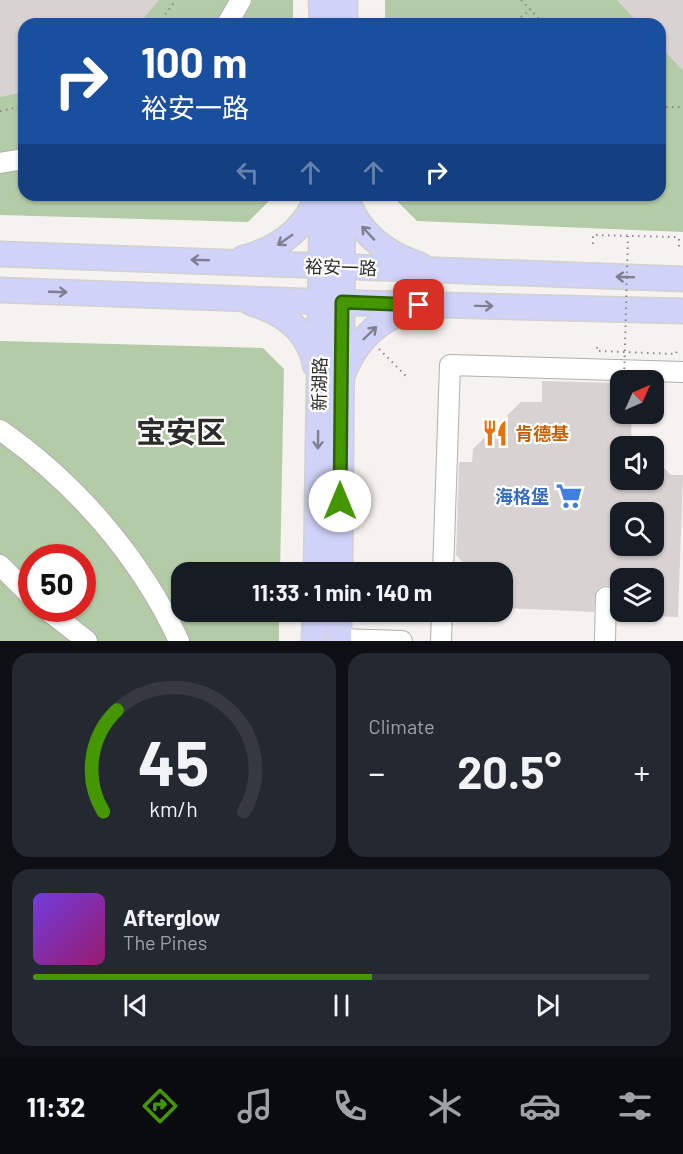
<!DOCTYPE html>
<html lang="en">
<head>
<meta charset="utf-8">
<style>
  body { margin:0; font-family:Barlow,"Noto Sans SC",sans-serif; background:#242831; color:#f1f3f6; height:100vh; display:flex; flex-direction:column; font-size:22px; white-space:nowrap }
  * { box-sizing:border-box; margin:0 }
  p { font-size:20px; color:#9ea1a6 }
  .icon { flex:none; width:33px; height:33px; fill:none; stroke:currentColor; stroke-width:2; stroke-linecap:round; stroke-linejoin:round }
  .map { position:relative; height:641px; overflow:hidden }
  .panel { display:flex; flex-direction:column; gap:12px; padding:12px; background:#0d0f14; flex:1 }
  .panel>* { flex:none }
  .hud { position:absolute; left:18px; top:18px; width:648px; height:183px; border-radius:18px; box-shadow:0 2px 4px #0004; background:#1a4fa0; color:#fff; overflow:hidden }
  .needle { width:39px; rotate:45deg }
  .controls { position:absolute; left:610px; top:370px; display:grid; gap:12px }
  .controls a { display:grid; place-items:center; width:54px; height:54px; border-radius:12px; background:#171b24; box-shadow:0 2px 4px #0004; font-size:30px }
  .speed { position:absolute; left:18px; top:544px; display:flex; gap:12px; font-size:30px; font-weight:700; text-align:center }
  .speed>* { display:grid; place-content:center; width:78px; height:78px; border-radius:50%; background:#171b24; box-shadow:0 2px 4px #0004; line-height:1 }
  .speed .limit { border:9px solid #d22; background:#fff; color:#111 }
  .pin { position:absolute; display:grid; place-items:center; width:51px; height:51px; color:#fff; margin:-26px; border-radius:12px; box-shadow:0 3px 9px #0006 }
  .me { position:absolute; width:66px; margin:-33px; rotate:0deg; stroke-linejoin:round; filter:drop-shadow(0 0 4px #0008) }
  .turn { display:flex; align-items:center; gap:21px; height:126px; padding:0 24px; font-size:27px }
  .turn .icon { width:78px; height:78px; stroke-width:2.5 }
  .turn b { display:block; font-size:42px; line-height:51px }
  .lanes { display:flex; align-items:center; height:57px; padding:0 24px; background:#0003; justify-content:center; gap:30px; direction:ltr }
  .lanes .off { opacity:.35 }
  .big { font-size:45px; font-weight:700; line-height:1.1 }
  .panel .widget { flex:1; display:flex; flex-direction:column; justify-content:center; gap:9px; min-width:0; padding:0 21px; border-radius:18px; background:#242831 }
  .panel .dial { align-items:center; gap:0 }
  .dial svg { height:156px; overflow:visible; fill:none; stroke:#363941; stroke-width:7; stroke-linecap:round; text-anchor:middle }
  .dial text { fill:#f1f3f6; stroke:none }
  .song { display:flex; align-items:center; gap:18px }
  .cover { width:72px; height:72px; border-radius:9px; background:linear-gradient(135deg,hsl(260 70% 55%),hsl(320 70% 35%)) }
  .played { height:6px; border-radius:3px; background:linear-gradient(90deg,#459702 55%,#363941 55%) }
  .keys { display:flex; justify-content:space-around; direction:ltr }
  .heat { display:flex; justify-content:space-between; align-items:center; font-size:33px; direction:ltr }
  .panel .tiles { flex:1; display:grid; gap:12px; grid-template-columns:1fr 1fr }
  .widget:last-child { grid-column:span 2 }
  .trip { position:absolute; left:171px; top:562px; width:342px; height:60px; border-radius:18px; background:#171b24; box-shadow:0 2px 4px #0004; font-weight:700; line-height:60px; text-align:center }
  .menu { display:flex; height:96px; justify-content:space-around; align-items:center; background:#090b0e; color:#9ea1a6 }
  .menu .icon { width:42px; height:42px }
  .menu .selected { color:#459702 }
  .menu b { font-size:27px; color:#f1f3f6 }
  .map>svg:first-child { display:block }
  .green { fill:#b4cba8; fill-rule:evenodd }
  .building { fill:#d8d3d2; fill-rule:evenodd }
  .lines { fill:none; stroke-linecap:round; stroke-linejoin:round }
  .minor-casing { stroke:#b3afad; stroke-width:22 }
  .major-casing { stroke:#d1d1d0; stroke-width:27 }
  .path { stroke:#8c8987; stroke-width:2; stroke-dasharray:1.5 4.5; stroke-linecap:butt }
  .minor { stroke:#fff; stroke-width:20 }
  .major { stroke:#d0d2f8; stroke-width:24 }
  .path-bridge { stroke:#8c8987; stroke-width:2; stroke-dasharray:1.5 4.5; stroke-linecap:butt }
  .oneway { stroke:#7f7f92 }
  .route-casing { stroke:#2d6201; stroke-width:15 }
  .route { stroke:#459702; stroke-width:10 }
  .labels { text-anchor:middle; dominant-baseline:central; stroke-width:4.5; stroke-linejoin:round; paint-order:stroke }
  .street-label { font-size:18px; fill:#2e2c2b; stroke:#fff }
  .food-label { font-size:18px; font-weight:bold; fill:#c56008; stroke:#fff; text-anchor:start }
  .shop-label { font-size:18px; font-weight:bold; fill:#366cbe; stroke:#fff; text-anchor:end }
  .town-label { font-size:30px; font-weight:bold; fill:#2e2c2b; stroke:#fff }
</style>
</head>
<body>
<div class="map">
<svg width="683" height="641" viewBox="0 0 683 641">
  <rect width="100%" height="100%" fill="#f6f2ef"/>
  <!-- green -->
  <g class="green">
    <polygon points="0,0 293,0 293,24 24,24 24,195 275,195 248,222 0,215"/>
    <polygon points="385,0 683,0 683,232 417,221 391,195 660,195 660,24 385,24"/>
    <path d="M0,341L263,348L284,369L280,573H182V612H279V641H0ZM32,558H82V609H32Z"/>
  </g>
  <!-- building -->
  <g class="building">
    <polygon points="0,0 159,0 139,24 24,24 24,92 0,97"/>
    <polygon points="617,0 683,0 683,71 660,46 660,24 639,24"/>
    <path d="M542,381L621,383V414H632L631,435L643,447H621V480H654V458L671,475H683L678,617L654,616V579H621V614H618L617,592L613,587L607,585L600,587L596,591L594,612L507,608L502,603V573H473L456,555L459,462H472L473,449L521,402H542ZM621,513H654V546H621Z"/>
  </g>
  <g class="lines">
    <!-- minor casing -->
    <g class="minor-casing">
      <g id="minor">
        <polyline points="227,24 241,0"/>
        <polyline points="0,163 24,159"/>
        <path d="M0,430C76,483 140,557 179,641"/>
        <polyline points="0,565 32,597"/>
        <polyline points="443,573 450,365 683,372"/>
        <polyline points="46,609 87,641"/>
        <polyline points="339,639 402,641"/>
        <polyline points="441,641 442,612"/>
        <polyline points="605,641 606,597"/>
      </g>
    </g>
    <!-- major casing -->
    <g class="major-casing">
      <g id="major">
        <polyline points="321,0 322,24"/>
        <polyline points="345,24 345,0"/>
        <path d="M346,196C357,232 386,254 420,265"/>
        <polyline points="0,254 683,279"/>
        <path d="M243,258C279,249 305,229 318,195"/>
        <polyline points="0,290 358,303 683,311"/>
        <path d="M251,303C282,312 309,331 315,365"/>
        <path d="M343,374C355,341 381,316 416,308"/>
        <polyline points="316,573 322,195"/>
        <polyline points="340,573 343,195"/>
        <polyline points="314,641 315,612"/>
        <polyline points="339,641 339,612"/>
      </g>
    </g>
    <!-- path -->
    <g class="path">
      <polyline points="521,0 544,24"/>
      <polyline points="158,24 176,0"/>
      <polyline points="511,24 531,10"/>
      <polyline points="660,107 683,107"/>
      <polyline points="0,111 24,106"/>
      <polyline points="593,244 593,235 674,237 679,238 679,248"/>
      <polyline points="597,347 597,351 676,354 677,350"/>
      <polyline points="379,349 406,376"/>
    </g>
    <!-- minor -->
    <use href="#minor" class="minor"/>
    <!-- major -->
    <use href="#major" class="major"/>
    <!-- path-bridge -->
    <polyline class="path-bridge" points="624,381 628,236"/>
  </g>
  <!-- one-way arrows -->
  <defs><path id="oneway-shaft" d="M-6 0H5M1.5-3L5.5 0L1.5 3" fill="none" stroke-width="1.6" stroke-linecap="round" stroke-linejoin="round" transform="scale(1.5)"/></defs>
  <g class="oneway">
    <use href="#oneway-shaft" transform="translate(368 233) rotate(-133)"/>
    <use href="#oneway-shaft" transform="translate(285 240) rotate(145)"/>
    <use href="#oneway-shaft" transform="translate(200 260) rotate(-178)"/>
    <use href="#oneway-shaft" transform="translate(625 277) rotate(-178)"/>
    <use href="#oneway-shaft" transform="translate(58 292) rotate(2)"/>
    <use href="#oneway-shaft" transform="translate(484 306) rotate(1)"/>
    <use href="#oneway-shaft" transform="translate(370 333) rotate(-44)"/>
    <use href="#oneway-shaft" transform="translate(318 440) rotate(91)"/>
  </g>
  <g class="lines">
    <!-- route casing -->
    <g class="route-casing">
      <polyline id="route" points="340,501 342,302 419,305"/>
    </g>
    <!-- route -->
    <use href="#route" class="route"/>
  </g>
  <!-- icons -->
  <defs>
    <g id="restaurant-bare" transform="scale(2.07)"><path d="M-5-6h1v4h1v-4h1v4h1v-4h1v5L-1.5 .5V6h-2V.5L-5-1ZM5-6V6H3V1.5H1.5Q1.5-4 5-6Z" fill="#e8710a" stroke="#fff" stroke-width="2.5" paint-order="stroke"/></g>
    <g id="supermarket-bare" transform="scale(2.07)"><path d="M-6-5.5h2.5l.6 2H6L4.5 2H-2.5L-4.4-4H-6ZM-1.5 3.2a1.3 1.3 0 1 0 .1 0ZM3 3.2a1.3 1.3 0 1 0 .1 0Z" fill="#3f7fe0" stroke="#fff" stroke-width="2.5" paint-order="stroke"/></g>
  </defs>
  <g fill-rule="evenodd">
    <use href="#restaurant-bare" x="495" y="433"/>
    <use href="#supermarket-bare" x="569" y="496"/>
  </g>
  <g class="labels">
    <!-- street labels -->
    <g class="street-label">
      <text transform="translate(341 267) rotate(2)">裕安一路</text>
      <text transform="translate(319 384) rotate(-89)">新湖路</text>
    </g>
    <!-- food labels -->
    <g class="food-label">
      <text x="515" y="433">肯德基</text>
    </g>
    <!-- shop labels -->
    <g class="shop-label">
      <text x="549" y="496">海格堡</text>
    </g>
    <!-- town labels -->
    <g class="town-label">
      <text x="181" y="431">宝安区</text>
    </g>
  </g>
</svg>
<div class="controls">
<a><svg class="needle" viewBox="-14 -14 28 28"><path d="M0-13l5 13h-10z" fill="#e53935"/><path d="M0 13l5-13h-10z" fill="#9ea1a6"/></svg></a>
<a><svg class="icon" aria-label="sound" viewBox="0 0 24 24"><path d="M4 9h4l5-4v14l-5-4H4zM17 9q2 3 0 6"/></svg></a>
<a><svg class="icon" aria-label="search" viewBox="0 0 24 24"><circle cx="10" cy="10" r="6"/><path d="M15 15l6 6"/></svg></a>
<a><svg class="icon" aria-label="layers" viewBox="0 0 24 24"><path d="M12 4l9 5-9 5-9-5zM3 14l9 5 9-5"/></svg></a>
</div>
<div class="speed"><div class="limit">50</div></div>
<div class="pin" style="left:419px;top:305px;background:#d93025"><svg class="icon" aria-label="arrive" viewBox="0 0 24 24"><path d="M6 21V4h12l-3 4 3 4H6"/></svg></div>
<svg class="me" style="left:340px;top:501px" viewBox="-20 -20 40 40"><circle r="19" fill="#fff"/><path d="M0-13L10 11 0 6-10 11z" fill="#459702"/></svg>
<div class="trip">11:33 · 1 min · 140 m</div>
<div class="hud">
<div class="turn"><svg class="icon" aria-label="right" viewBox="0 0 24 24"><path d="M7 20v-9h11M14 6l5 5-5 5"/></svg><div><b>100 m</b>裕安一路</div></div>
<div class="lanes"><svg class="icon off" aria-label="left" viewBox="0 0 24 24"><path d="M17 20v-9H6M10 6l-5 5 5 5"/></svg><svg class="icon off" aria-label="ahead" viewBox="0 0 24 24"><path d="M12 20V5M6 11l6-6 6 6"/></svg><svg class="icon off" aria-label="ahead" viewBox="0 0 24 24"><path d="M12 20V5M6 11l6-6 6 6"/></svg><svg class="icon" aria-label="right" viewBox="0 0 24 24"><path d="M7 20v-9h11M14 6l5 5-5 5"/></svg></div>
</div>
</div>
<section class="panel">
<div class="tiles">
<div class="widget dial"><svg viewBox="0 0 100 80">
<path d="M14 69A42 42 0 1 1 86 69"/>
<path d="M14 69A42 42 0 0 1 21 17" stroke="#459702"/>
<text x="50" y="56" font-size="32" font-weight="700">45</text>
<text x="50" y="72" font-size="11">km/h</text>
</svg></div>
<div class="widget"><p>Climate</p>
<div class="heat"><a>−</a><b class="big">20.5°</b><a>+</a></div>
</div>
<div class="widget">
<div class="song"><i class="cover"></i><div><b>Afterglow</b><p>The Pines</p></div></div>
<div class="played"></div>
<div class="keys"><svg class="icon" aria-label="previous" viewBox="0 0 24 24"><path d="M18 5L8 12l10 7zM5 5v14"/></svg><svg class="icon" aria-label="pause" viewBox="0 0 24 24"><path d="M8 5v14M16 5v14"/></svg><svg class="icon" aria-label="next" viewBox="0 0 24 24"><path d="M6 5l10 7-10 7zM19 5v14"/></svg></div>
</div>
</div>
</section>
<nav class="menu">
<b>11:32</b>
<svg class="icon selected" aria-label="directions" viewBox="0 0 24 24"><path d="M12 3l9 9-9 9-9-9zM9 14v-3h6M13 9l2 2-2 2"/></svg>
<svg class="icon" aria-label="music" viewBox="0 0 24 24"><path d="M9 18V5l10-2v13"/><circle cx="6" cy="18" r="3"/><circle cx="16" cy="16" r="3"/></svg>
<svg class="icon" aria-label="phone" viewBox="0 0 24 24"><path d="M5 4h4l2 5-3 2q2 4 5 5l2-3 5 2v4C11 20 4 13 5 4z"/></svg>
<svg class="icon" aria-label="climate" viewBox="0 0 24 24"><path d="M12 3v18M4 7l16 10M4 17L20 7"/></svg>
<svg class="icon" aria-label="car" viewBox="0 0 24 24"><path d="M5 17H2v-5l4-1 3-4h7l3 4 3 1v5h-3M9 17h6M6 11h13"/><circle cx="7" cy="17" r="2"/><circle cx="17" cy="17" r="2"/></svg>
<svg class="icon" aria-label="filters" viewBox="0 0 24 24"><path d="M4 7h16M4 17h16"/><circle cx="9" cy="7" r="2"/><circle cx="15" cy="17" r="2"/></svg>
</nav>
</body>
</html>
